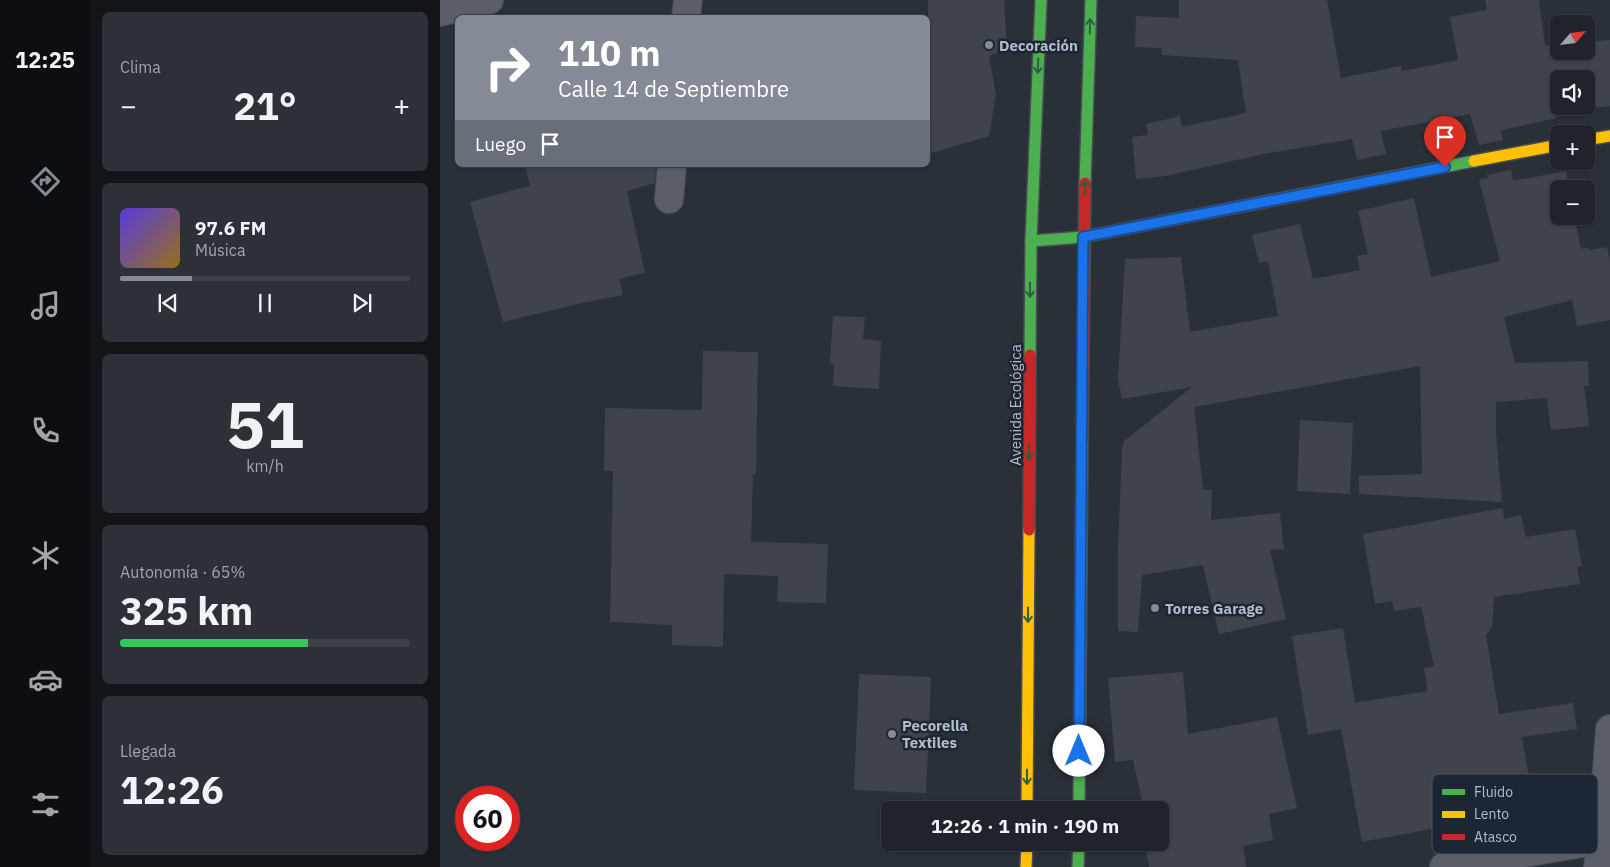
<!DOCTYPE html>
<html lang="es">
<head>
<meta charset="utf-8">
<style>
  body { margin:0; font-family:"IBM Plex Sans",sans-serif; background:#2d3036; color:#f1f3f6; height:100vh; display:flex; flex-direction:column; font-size:19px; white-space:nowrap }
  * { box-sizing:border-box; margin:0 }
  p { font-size:16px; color:#a2a4a8 }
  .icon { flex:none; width:28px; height:28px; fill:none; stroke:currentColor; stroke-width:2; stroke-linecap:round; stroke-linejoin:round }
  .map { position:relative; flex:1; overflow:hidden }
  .side { display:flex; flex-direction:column; gap:12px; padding:12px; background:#121417; width:350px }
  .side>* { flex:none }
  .top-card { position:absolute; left:15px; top:15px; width:475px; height:152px; border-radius:8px; box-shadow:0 1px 4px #0004,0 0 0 1px #3d4147; background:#848b96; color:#fff; overflow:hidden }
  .needle { width:32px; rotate:62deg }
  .controls { position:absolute; left:1110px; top:15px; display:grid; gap:10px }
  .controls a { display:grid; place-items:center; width:45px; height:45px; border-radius:8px; background:#20242a; box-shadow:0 1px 4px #0004,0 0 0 1px #3d4147; font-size:25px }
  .speed { position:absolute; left:15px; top:786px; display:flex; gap:10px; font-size:25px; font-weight:700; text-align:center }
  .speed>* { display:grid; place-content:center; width:65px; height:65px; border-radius:50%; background:#20242a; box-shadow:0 1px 4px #0004,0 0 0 1px #3d4147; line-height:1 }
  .speed .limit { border:8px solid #d22; background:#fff; color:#111 }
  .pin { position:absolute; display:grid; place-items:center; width:42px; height:42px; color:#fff; margin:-51px -21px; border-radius:50% 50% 50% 0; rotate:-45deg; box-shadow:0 0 5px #0007 }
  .pin .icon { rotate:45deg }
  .me { position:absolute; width:55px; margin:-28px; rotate:0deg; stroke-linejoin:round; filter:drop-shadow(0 0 4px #0008) }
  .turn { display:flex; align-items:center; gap:18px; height:105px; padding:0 20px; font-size:22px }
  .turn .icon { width:65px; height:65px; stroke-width:2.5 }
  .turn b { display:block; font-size:35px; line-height:42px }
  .then { display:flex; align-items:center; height:48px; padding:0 20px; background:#0003; gap:10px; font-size:19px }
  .big { font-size:38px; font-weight:700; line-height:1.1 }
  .side .card { flex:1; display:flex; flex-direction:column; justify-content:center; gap:8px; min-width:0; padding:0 18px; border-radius:8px; background:#2d3036 }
  .side .dial { align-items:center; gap:0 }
  .dial b { font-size:65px; line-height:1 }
  .song { display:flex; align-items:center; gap:15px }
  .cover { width:60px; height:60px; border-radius:8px; background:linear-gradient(135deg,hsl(250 70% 55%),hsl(40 70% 35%)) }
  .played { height:5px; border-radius:2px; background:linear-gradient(90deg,#848b96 25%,#3d4147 25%) }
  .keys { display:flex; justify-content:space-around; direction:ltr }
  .heat { display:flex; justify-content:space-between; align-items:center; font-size:28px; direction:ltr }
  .charge { height:8px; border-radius:4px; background:linear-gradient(90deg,#34c759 65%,#3d4147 0) }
  .trip { position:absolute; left:441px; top:801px; width:288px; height:50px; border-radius:8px; background:#20242a; box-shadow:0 1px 4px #0004,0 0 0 1px #3d4147; font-weight:700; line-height:50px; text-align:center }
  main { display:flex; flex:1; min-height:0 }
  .menu { display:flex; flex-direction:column; width:90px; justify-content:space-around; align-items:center; background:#0d0e11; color:#a2a4a8 }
  .menu .icon { width:35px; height:35px }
  .menu .current { color:#848b96 }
  .menu b { font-size:22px; color:#f1f3f6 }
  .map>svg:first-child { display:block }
  .building { fill:#3f444c; fill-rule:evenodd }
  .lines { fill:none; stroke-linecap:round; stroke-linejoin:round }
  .street-casing { stroke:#484c55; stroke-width:30 }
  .fast-casing { stroke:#484c55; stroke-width:14 }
  .slow-casing { stroke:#484c55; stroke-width:14 }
  .jam-casing { stroke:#484c55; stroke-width:14 }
  .street { stroke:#5a5e66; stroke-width:28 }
  .fast { stroke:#4caf50; stroke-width:11 }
  .slow { stroke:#ffc107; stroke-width:11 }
  .jam { stroke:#c62828; stroke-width:11 }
  .oneway { stroke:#305d3f }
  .route-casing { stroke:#114b97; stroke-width:12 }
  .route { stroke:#1a73e8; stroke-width:9 }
  .poi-dot { fill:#848b96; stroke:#1d2633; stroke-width:2 }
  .labels { text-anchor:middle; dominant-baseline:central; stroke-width:5; stroke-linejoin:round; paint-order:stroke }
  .poi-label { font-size:15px; font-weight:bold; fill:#b4bcc9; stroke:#1d2633; text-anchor:start }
  .street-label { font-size:15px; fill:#b4bcc9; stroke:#1d2633 }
  .key { fill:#1d2633; stroke:#4a5360; stroke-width:1 }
  .key-label { font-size:14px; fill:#b4bcc9 }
</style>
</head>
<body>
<main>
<nav class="menu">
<b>12:25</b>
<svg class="icon current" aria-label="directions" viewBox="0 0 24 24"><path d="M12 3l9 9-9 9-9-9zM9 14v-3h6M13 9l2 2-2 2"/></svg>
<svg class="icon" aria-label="music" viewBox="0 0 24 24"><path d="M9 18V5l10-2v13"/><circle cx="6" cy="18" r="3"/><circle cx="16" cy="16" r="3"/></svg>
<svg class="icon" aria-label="phone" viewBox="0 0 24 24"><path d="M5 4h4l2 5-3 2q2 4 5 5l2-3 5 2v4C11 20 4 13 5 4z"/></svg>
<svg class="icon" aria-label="climate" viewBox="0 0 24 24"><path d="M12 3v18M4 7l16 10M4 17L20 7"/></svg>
<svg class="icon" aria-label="car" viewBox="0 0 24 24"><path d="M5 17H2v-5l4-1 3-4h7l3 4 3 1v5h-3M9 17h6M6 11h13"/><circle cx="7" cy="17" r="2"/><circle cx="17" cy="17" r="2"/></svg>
<svg class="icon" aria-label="filters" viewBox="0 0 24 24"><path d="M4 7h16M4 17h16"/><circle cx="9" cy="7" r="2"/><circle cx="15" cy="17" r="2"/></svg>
</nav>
<section class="side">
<div class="card"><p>Clima</p>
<div class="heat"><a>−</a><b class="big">21°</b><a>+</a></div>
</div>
<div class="card">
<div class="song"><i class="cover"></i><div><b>97.6 FM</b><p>Música</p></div></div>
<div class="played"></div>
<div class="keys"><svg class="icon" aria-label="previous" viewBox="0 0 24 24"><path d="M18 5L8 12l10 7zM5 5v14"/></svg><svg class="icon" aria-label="pause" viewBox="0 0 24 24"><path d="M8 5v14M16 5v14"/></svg><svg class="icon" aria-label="next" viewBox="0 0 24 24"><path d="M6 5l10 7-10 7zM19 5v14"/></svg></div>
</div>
<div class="card dial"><b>51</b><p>km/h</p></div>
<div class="card"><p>Autonomía · 65%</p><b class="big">325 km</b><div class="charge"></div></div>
<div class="card"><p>Llegada</p><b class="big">12:26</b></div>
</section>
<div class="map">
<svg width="1170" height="867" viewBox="0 0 1170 867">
  <rect width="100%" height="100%" fill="#2a3038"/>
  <!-- building -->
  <g class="building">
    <polygon points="488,0 564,0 567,50 549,56 556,95 549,136 488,154"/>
    <path d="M739,0H887L901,78L961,66L962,71L1018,60L1010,17L1047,10L1045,0H1099L1105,46L1119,45V51H1146V42L1170,40V106L1116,112L1117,118L1061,130L1063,140L1039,145L1030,114L941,131L946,154L917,160L912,139L828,153L726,176L696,179L692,137L708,135L706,124L740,116L742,127L806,113L798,60L722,55V48L695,47L696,16L739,18ZM1119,79H1146V106H1119Z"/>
    <polygon points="85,165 216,165 215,183 187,191 205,273 179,279 183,295 142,303 63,322 30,202 90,186"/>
    <polygon points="1071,170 1073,181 1126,171 1129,189 1119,189 1119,216 1134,216 1141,249 1149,247 1149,250 1167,247 1170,262 1170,320 1137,326 1132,300 1064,317 1075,363 1148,361 1149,386 1144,386 1149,426 1111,430 1107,398 1056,402 1056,435 1062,502 919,494 919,476 982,474 980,366 754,407 763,490 772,490 771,520 840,513 844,549 830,550 846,619 779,634 763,565 702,575 698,632 678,631 678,551 682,449 684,441 752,387 682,399 678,380 685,259 741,257 750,332 838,316 828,261 819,263 812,235 860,224 873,279 920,270 917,256 928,254 918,211 974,198 991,277 1060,261 1039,180 1048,178 1047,175"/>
    <polygon points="393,316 425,317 423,339 441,341 439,389 393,386 394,364 390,363"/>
    <polygon points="263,351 318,352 316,474 313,474 311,542 388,544 386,603 337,602 338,576 284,574 283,647 232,645 232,625 170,622 173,471 164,471 165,408 262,410"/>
    <polygon points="860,420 913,423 910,494 857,491"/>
    <polygon points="1063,508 1064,519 1081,515 1086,537 1135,529 1142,566 1137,567 1140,584 1054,597 1052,628 1046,635 1059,714 1133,703 1137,729 1082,737 1098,831 1066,837 1064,826 1005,839 1002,827 922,842 901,729 868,735 852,636 903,628 915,703 988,691 984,668 994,666 981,607 954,611 952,601 935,604 923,534"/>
    <polygon points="743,672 748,734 837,717 857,808 829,814 833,840 803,846 806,867 709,867 705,842 720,842 720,810 704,810 693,760 675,762 668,678"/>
    <polygon points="419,674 491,677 486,793 414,790"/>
  </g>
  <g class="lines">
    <!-- street casing -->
    <g class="street-casing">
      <g id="street">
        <polyline points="0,12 49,0"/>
        <polyline points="246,18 248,0"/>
        <polyline points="229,199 232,165"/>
        <polyline points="1004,867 1170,838"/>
        <polyline points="1158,867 1162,839 1170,729"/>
      </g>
    </g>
    <!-- fast casing -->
    <g class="fast-casing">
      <g id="fast">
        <polyline points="645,183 651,0"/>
        <polyline points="591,241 643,237 1034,161"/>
        <polyline points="590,355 591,241 601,0"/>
        <polyline points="639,810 642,442"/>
        <polyline points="638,867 639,842"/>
      </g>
    </g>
    <!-- slow casing -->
    <g class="slow-casing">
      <g id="slow">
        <polyline points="1146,140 1170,136"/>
        <polyline points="1034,161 1119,145"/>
        <polyline points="587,810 589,530"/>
        <polyline points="586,867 587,842"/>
      </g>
    </g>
    <!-- jam casing -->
    <g class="jam-casing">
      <g id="jam">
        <polyline points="642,442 645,183"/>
        <polyline points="589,530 590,355"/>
      </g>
    </g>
    <!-- street -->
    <use href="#street" class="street"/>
    <!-- fast -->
    <use href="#fast" class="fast"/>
    <!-- slow -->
    <use href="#slow" class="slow"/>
    <!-- jam -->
    <use href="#jam" class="jam"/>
  </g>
  <!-- one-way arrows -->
  <defs><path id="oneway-shaft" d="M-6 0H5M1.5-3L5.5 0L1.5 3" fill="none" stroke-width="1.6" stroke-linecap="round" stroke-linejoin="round" transform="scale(1.25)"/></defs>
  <g class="oneway">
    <use href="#oneway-shaft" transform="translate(650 26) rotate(-88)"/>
    <use href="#oneway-shaft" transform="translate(598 66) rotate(92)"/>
    <use href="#oneway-shaft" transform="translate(645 188) rotate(-88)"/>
    <use href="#oneway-shaft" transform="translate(590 290) rotate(90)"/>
    <use href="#oneway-shaft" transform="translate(589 452) rotate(90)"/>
    <use href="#oneway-shaft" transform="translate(588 615) rotate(90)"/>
    <use href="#oneway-shaft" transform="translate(587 777) rotate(90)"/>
  </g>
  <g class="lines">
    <!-- route casing -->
    <g class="route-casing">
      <polyline id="route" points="639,751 643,237 1005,167"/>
    </g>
    <!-- route -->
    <use href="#route" class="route"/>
  </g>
  <!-- markers -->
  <g class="poi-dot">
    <circle cx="549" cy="45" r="5"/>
    <circle cx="715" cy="608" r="5"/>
    <circle cx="452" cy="734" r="5"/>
  </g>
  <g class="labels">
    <!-- poi labels -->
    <g class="poi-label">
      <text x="559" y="45">Decoración</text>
      <text x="725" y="608">Torres Garage</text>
      <text x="462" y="725">Pecorella<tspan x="462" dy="17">Textiles</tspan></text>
    </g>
    <!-- street labels -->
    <g class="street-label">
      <text transform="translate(575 405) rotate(-90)">Avenida Ecológica</text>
    </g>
  </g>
  <!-- legend -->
  <rect x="992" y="774" width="166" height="80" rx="8" class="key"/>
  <rect x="1002" y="789" width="23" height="6" fill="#4caf50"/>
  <rect x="1002" y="811" width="23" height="7" fill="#ffc107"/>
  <rect x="1002" y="834" width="23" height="6" fill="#c62828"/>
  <g class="key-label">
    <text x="1034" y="797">Fluido</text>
    <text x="1034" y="819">Lento</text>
    <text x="1034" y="842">Atasco</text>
  </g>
</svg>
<div class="controls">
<a><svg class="needle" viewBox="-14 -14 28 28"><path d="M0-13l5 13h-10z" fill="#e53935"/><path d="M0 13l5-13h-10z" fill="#a2a4a8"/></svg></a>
<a><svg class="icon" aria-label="sound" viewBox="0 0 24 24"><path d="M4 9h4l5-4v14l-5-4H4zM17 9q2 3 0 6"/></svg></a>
<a>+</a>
<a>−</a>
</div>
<div class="speed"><div class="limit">60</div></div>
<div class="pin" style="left:1005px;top:167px;background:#d93025"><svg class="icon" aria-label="arrive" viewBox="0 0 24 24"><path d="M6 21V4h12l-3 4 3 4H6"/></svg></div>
<svg class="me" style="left:639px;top:751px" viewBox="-20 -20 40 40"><circle r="19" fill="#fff"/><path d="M0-13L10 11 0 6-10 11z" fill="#1a73e8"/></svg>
<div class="trip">12:26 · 1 min · 190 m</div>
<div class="top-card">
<div class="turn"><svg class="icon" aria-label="right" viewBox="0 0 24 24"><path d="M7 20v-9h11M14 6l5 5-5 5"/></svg><div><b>110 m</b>Calle 14 de Septiembre</div></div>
<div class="then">Luego<svg class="icon" aria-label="arrive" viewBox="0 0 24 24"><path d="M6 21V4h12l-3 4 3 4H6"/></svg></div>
</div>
</div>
</main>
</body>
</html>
